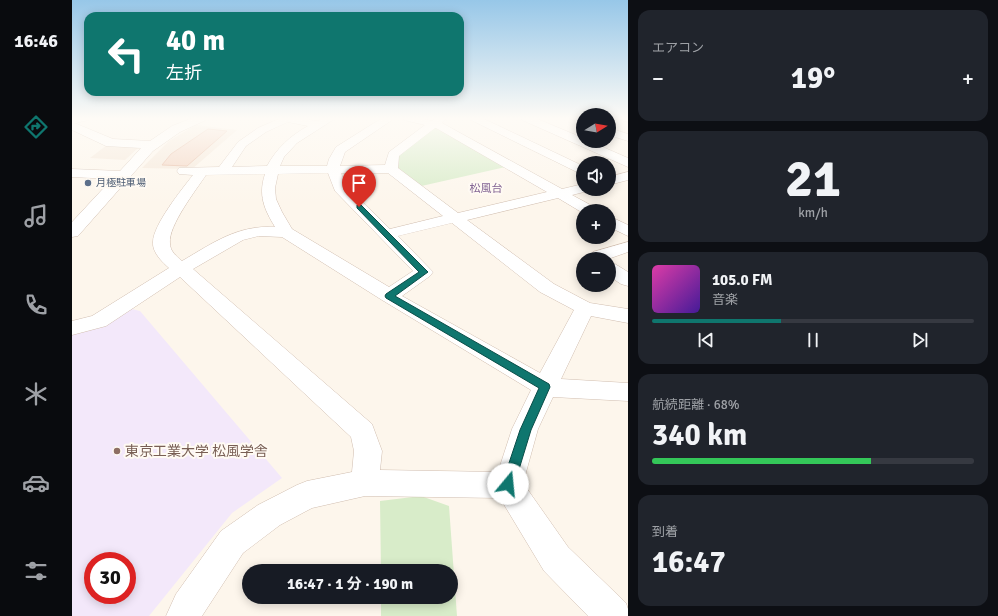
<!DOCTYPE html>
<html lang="ja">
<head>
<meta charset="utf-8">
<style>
  body { margin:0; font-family:Signika,"Noto Sans JP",sans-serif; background:#20242c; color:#f1f3f6; height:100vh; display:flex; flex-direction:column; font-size:15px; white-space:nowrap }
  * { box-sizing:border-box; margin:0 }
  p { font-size:13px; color:#9ea1a6 }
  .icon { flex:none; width:22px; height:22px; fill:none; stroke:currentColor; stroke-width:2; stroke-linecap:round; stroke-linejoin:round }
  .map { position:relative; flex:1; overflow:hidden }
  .details { display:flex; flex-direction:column; gap:10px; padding:10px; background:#0d0f14; width:370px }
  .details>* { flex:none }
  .banner { position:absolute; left:12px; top:12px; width:380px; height:84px; border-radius:12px; box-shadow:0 2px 10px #0003; background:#0f766e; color:#fff; overflow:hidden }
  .needle { width:26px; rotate:79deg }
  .fabs { position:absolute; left:504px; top:108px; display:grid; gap:8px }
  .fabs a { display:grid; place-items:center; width:40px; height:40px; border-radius:50%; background:#171b24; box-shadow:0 2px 10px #0003; font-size:20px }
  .speed { position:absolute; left:12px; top:552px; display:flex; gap:8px; font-size:20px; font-weight:700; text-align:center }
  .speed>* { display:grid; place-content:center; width:52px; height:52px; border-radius:50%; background:#171b24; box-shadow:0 2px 10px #0003; line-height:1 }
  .speed .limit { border:6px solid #d22; background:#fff; color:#111 }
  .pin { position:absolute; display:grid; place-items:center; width:34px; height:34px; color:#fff; margin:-41px -17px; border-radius:50% 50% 50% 0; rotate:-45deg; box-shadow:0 0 4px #0007 }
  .pin .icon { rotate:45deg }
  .me { position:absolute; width:44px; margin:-22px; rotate:17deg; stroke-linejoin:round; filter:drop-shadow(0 0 3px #0008) }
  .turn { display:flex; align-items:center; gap:14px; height:84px; padding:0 16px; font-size:18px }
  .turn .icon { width:52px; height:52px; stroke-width:2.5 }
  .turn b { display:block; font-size:28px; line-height:34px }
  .big { font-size:30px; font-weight:700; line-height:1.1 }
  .details .widget { flex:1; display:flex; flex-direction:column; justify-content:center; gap:6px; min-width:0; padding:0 14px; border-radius:12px; background:#20242c }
  .details .dial { align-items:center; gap:0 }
  .dial b { font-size:52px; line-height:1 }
  .song { display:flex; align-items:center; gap:12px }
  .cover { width:48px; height:48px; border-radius:6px; background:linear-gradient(135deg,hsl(320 70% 55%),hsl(260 70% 35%)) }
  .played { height:4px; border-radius:2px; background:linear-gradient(90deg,#0f766e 40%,#363941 40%) }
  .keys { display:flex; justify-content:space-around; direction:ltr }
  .heat { display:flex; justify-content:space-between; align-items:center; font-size:22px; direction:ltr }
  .charge { height:6px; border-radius:3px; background:linear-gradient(90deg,#34c759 68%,#363941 0) }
  .trip { position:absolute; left:170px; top:564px; width:216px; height:40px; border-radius:20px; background:#171b24; box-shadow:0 2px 10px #0003; font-weight:700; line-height:40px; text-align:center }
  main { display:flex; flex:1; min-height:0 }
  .tabs { display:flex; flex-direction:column; width:72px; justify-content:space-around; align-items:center; background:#090b0e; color:#9ea1a6 }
  .tabs .icon { width:28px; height:28px }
  .tabs .current { color:#0f766e }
  .tabs b { font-size:18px; color:#f1f3f6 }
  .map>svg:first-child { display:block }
  .residential { fill:#f5e8da }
  .education { fill:#f3e8fa; fill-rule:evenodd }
  .green { fill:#d8ecc9 }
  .building { fill:#f3d5c3; stroke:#e6bba3 }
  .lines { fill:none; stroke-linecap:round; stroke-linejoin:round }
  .minor-casing { stroke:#d1beb0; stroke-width:1 }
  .tertiary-casing { stroke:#d1beb0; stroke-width:1 }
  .minor { fill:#fff; fill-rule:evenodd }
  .tertiary { fill:#fff; fill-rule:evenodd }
  .route { fill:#0f766e; stroke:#0a4d48 }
  .service-dot { fill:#5c6f8a; stroke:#fffaf3; stroke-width:1.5 }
  .education-dot { fill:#8d6e63; stroke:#fffaf3; stroke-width:1.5 }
  .labels { text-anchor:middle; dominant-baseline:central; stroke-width:4; stroke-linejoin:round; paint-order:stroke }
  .far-service-label { font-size:10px; fill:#4e5e75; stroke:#fffaf3; text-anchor:start }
  .far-neighbourhood-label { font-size:11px; fill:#846695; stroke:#fffaf3 }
  .near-education-label { font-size:14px; fill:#785e54; stroke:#fffaf3; text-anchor:start }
</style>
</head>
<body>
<main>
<nav class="tabs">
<b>16:46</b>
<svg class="icon current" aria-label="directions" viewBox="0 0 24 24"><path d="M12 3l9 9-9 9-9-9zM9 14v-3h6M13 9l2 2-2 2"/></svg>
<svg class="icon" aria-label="music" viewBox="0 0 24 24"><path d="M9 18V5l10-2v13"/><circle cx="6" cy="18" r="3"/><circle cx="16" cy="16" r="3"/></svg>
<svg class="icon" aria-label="phone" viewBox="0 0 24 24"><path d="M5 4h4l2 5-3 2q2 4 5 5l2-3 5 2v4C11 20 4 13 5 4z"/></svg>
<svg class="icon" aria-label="climate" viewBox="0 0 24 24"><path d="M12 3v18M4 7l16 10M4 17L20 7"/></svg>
<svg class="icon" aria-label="car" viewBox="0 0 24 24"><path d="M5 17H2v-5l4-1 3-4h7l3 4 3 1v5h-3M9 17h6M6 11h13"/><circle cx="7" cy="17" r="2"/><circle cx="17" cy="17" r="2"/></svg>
<svg class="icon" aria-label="filters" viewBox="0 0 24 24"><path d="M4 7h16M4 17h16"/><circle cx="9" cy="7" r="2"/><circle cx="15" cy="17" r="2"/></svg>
</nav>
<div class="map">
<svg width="556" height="616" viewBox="0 0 556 616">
  <rect width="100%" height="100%" fill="#fdf6ec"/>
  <!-- residential -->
  <g class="residential">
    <polygon points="124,125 165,130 120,169 70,168 97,141"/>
    <polygon points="35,145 67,147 53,160 18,158"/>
  </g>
  <!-- education -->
  <path class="education" d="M60,309L68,311L210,478L160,513L77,616H0V334L41,321ZM21,561H55V595H21Z"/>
  <!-- green -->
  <g class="green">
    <polygon points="361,124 438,166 345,187 319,169 321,155"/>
    <polygon points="349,496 377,506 385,616 309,616 309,597 379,597 379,571 309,571 308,501"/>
  </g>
  <!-- building -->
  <polygon class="building" points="136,129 155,131 115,166 90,165 99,154"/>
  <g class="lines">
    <!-- minor casing -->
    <g class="minor-casing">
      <g id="minor">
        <polygon points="0,118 17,118 16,120 0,124"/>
        <path d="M209,118H226L245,121L252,118H264L225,143L212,157L208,166H255L257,159L264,147L310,118H321L320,120L273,152L268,166L313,165L317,152L353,125L332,120L331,118H347L360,121L364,118H375L370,123L490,189L511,184V189H517L516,191L500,195L524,208L527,211H511V213L486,198L395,220L482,284L518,303L556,309V323L519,316L489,379L556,383V401L481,397L466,429L451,483L496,547L554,603L556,609V616H516L472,571L428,498L293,496L240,508L208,525L171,553L130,616H94L104,594L149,531L186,505L225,485L235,481L280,472L282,451L279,437L108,277L34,326L0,335V321L20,316L97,268C90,262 80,252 81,242C81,225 110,189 121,175L107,174L105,171L107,168L147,167L166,142L186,128ZM216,122L236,126C218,136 205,148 195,166L160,167L174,146L194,132ZM363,128H364L475,192L386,213L326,168L327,156ZM256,173L263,191L341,271L317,287L220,229L210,212L204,199L203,188L206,174ZM269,173H316L371,216L318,229L274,186ZM193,174C186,195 192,209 203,227C165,225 141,243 110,261C104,256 98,251 98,243C96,226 124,190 134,175ZM380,223L468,292L502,310L468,373L330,296L358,276L361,272L326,236ZM187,236L210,237L310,300L459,390L440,429L426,472L308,470L310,451L300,424L121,269L171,240Z"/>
        <polygon points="398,118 410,118 511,166 511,175 399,120"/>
        <polygon points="499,118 511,118 511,123 500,120"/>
        <polygon points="548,118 556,118 556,122 549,120"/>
        <polygon points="537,128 556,134 556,141 537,135"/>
        <polygon points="556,172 556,180 537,185 537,177"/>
        <polygon points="537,216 556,225 556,236 537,227"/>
        <polygon points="556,242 556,252 536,259 518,259 521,252"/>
        <polygon points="537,263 543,264 556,272 556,286 549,284 537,276"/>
      </g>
    </g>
    <!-- tertiary casing -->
    <g class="tertiary-casing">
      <g id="tertiary">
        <polygon points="121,118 136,118 134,120 108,132 81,151 6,236 0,237 0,222 40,179 0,177 0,169 48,171 69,148 34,146 0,130 0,122 41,139 78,141 100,126"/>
        <polygon points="449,118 463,118 511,138 511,141 517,141 556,158 556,167 450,120"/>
      </g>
    </g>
    <!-- minor -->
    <use href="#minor" class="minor"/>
    <!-- tertiary -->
    <use href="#tertiary" class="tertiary"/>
  </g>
  <!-- sky -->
  <linearGradient id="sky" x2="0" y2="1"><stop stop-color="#97c7e8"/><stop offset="0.58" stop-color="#fefbf6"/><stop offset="1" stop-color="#fefbf6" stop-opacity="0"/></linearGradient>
  <rect width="556" height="204" fill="url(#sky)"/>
  <!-- route -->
  <polygon class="route" points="285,205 289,205 356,272 323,296 477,384 478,387 459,430 441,489 436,491 432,489 430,484 448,430 467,388 314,298 313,296 314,294 347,272 285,208"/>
  <!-- markers -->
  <circle class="service-dot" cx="16" cy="183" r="4"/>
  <circle class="education-dot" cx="45" cy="451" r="4"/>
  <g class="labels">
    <!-- far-service labels -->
    <g class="far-service-label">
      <text x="24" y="183">月極駐車場</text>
    </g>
    <!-- far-neighbourhood labels -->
    <g class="far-neighbourhood-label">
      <text x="414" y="188">松風台</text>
    </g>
    <!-- near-education labels -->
    <g class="near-education-label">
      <text x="53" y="451">東京工業大学 松風学舎</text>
    </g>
  </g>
</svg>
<div class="fabs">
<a><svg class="needle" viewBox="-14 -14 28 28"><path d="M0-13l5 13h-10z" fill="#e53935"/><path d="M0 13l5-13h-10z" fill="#9ea1a6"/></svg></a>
<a><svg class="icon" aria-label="sound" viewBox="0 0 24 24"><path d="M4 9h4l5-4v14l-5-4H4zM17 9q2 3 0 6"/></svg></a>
<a>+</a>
<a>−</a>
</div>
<div class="speed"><div class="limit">30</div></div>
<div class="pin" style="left:287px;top:207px;background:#d93025"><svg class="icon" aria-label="arrive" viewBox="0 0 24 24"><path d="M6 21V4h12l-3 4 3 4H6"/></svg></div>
<svg class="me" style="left:436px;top:484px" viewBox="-20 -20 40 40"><circle r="19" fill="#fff"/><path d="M0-13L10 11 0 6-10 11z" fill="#0f766e"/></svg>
<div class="trip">16:47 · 1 分 · 190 m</div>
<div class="banner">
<div class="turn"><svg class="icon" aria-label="left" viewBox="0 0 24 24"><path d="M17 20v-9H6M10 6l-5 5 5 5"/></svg><div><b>40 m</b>左折</div></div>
</div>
</div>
<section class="details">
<div class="widget"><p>エアコン</p>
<div class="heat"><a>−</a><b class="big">19°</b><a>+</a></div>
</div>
<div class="widget dial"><b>21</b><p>km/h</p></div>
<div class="widget">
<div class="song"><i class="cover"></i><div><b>105.0 FM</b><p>音楽</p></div></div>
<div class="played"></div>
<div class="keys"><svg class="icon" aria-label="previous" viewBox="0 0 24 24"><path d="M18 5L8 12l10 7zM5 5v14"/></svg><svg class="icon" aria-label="pause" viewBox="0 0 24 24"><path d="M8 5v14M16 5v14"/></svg><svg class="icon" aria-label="next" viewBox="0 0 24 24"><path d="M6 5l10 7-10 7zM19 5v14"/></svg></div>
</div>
<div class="widget"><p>航続距離 · 68%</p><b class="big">340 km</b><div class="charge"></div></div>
<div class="widget"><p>到着</p><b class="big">16:47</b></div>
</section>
</main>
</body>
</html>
